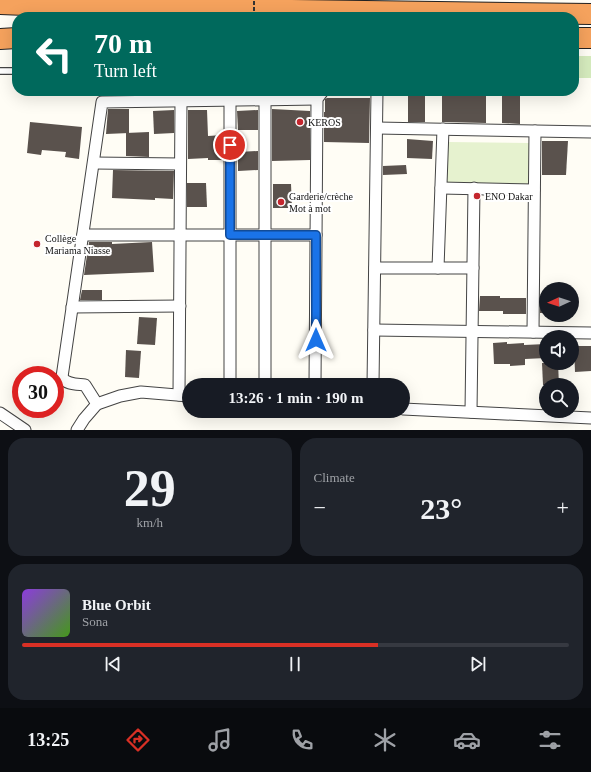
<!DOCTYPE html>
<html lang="en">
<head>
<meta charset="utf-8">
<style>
  body { margin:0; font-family:"Times New Roman",serif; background:#20242c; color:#f1f3f6; height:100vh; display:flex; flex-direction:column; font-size:15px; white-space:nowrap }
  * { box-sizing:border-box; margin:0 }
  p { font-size:13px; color:#9ea1a6 }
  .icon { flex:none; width:22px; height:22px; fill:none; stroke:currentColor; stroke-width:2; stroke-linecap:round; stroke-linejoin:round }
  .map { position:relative; height:430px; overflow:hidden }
  .drawer { display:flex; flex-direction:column; gap:8px; padding:8px; background:#0d0f14; flex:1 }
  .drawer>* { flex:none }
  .top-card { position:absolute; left:12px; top:12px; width:567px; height:84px; border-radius:16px; box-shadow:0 4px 16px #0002; background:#00695c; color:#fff; overflow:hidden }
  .needle { width:26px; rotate:267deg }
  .tools { position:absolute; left:539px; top:282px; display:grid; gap:8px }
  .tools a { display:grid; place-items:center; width:40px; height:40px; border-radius:50%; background:#171b24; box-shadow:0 4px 16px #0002; font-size:20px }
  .speed { position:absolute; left:12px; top:366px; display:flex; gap:8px; font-size:20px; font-weight:700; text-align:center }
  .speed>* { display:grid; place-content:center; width:52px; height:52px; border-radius:50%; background:#171b24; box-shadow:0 4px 16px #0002; line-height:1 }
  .speed .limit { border:6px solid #d22; background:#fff; color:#111 }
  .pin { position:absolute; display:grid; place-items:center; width:34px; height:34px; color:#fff; margin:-17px; border:2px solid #fff; border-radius:50%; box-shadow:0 1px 4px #0007 }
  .me { position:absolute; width:44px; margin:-22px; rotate:0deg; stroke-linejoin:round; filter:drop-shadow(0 0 3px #0008) }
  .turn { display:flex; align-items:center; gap:14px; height:84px; padding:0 16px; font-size:18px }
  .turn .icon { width:52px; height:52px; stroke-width:2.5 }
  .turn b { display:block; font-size:28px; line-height:34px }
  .big { font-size:30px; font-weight:700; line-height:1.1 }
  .drawer .tile { flex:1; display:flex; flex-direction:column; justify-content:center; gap:6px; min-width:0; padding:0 14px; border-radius:16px; background:#20242c }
  .drawer .dial { align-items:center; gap:0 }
  .dial b { font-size:52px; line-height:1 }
  .song { display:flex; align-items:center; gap:12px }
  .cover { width:48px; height:48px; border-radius:6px; background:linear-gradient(135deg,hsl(270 70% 55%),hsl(100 70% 35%)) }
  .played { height:4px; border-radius:2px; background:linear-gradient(90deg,#d93025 65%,#363941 65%) }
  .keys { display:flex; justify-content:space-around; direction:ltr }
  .heat { display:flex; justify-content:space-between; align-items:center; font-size:22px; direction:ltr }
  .drawer .tiles { flex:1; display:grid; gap:8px; grid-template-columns:1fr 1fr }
  .tile:last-child { grid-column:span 2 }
  .trip { position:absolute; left:182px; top:378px; width:228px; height:40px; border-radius:20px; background:#171b24; box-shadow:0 4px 16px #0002; font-weight:700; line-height:40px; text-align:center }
  .menu { display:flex; height:64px; justify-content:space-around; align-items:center; background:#090b0e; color:#9ea1a6 }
  .menu .icon { width:28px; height:28px }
  .menu .selected { color:#d93025 }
  .menu b { font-size:18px; color:#f1f3f6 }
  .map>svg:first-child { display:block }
  .green { fill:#d5ebbd }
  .pitch { fill:#e6f2cf }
  .building { fill:#5a524d }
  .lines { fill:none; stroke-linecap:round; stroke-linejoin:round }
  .service-casing { stroke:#444; stroke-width:8 }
  .minor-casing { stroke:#444; stroke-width:13 }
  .motorway-casing { stroke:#222; stroke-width:22 }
  .service { stroke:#fff; stroke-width:5.5 }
  .minor { stroke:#fff; stroke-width:11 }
  .motorway { stroke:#f5a25d; stroke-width:20 }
  .path-bridge { stroke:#333; stroke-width:2; stroke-dasharray:4 2; stroke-linecap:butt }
  .route-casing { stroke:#114b97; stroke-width:10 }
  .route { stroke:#1a73e8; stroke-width:7 }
  .poi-dot { fill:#c4262e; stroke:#fff; stroke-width:1.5 }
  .labels { text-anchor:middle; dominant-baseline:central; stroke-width:4; stroke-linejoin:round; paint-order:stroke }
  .poi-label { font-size:10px; fill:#111; stroke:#fff; text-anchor:start }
</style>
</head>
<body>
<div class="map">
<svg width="591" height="430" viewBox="0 0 591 430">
  <rect width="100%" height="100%" fill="#fffdf5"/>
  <!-- green -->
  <rect class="green" x="574" y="56" width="17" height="22"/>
  <!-- pitch -->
  <polygon class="pitch" points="448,142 529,143 529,185 447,185"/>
  <!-- building -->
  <g class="building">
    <rect x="408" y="91" width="17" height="31"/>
    <polygon points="442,91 486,91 486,123 442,122"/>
    <polygon points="502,91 520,91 520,124 502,123"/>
    <polygon points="327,98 370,98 369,143 324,142 324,112 325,112 325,99"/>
    <polygon points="108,109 129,109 129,133 106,134"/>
    <polygon points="272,109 310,111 310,160 272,161"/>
    <polygon points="174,110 174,133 154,134 153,111"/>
    <polygon points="188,110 207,110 208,136 223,135 223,160 208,160 208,158 188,159"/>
    <polygon points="258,110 258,130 238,130 237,111"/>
    <polygon points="30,122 82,127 79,159 65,157 66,152 42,150 41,155 27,153"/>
    <polygon points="149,132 149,157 126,156 126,133"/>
    <polygon points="407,139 433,141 432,159 407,158"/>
    <polygon points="542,141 568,141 566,175 542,175"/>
    <polygon points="258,151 258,170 238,171 238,152"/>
    <polygon points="406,165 407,174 383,175 383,166"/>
    <polygon points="113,170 174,171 173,199 155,198 155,200 112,198"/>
    <polygon points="187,183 206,183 207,207 187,207"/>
    <polygon points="273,184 291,184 292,208 273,208"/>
    <polygon points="89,242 112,242 112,244 152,242 154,272 84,275"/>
    <polygon points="82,290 102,290 102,300 80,300"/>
    <polygon points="480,296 500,296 500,298 526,298 526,314 503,314 503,311 479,311"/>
    <rect x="540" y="298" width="6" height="15"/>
    <polygon points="139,317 157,318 155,345 137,344"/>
    <polygon points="507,342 507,344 524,343 524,345 546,344 546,358 525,359 525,365 510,366 510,364 494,364 493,343"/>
    <polygon points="574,346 591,346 591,371 575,372"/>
    <polygon points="126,350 141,351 139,378 125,377"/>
    <polygon points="542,363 558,363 559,385 543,385"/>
  </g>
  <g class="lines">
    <!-- service casing -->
    <g class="service-casing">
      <polyline id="service" points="0,71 17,71"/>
    </g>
    <!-- minor casing -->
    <g class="minor-casing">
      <g id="minor">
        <polyline points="377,128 591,132"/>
        <polyline points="94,163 180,164"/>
        <polyline points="441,188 534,190"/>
        <polyline points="83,235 316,235"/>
        <polyline points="375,268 473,268"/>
        <polyline points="438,268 443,129"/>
        <polyline points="72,307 180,306"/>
        <polyline points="374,330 591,333"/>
        <polyline points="533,332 535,131"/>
        <polyline points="230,385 230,100"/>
        <polyline points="265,385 265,100"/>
        <polyline points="315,385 317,99 323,91"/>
        <polyline points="373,385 377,91"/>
        <polyline points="179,395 181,101"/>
        <path d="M97,404L85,385C77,384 66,385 62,377L102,102L317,99"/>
        <polyline points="403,409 591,418"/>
        <polyline points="471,412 474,188"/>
        <polyline points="0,413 25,430"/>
        <polyline points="77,430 84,419 97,404 120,396 141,392 189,396"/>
      </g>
    </g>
    <!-- motorway casing -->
    <g class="motorway-casing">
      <g id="motorway">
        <polyline points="0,4 127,9 292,10 591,14"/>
        <polyline points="574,38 591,38"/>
        <polyline points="0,39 17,38"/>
      </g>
    </g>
    <!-- service -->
    <use href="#service" class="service"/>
    <!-- minor -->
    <use href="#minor" class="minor"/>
    <!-- motorway -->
    <use href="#motorway" class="motorway"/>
    <!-- path-bridge -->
    <polyline class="path-bridge" points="254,17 254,0"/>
  </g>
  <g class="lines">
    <!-- route casing -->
    <g class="route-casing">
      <polyline id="route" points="230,145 230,235 316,235 316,340"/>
    </g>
    <!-- route -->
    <use href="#route" class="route"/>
  </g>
  <!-- markers -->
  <g class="poi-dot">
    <circle cx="300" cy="122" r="4"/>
    <circle cx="477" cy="196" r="4"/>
    <circle cx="281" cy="202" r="4"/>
    <circle cx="37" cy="244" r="4"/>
  </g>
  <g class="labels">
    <!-- poi labels -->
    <g class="poi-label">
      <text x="308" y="122">KEROS</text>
      <text x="289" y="196">Garderie/crèche<tspan x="289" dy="12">Mot à mot</tspan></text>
      <text x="485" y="196">ENO Dakar</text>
      <text x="45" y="238">Collège<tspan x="45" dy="12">Mariama Niasse</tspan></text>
    </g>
  </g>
</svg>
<div class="tools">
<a><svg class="needle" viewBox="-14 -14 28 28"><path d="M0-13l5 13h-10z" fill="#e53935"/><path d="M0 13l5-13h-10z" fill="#9ea1a6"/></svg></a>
<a><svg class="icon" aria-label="sound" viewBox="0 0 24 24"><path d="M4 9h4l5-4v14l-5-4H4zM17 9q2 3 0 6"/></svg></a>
<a><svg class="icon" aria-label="search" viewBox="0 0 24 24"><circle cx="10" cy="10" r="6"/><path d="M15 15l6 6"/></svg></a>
</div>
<div class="speed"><div class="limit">30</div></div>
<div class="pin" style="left:230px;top:145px;background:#d93025"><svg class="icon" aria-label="arrive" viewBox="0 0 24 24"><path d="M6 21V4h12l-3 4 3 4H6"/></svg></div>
<svg class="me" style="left:316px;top:340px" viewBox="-20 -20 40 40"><path d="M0-17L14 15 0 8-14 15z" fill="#1a73e8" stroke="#fff" stroke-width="4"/></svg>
<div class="trip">13:26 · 1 min · 190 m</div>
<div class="top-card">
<div class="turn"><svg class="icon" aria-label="left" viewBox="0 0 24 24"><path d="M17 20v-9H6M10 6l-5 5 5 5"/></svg><div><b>70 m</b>Turn left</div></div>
</div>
</div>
<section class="drawer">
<div class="tiles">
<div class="tile dial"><b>29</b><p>km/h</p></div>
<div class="tile"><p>Climate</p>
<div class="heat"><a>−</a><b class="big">23°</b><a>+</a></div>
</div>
<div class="tile">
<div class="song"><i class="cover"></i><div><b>Blue Orbit</b><p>Sona</p></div></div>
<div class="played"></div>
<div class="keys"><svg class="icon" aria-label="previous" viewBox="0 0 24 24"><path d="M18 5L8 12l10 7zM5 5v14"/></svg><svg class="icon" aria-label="pause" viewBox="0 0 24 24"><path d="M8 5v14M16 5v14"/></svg><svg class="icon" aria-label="next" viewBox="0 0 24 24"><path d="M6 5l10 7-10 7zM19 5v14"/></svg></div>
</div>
</div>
</section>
<nav class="menu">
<b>13:25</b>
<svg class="icon selected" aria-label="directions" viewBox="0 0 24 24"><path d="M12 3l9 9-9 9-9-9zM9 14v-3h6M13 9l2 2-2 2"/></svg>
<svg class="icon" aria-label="music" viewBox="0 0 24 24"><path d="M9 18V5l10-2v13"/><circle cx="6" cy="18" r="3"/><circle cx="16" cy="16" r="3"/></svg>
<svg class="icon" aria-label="phone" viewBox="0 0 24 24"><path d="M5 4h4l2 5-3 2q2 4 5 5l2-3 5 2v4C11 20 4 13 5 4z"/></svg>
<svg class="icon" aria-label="climate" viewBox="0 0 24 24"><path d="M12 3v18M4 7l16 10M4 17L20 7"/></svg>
<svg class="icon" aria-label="car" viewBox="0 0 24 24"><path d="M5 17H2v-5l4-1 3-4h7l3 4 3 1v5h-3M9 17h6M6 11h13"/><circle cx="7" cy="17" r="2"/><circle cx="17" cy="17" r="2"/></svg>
<svg class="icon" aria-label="filters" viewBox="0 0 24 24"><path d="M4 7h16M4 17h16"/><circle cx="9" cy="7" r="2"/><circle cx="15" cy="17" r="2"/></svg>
</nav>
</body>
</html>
